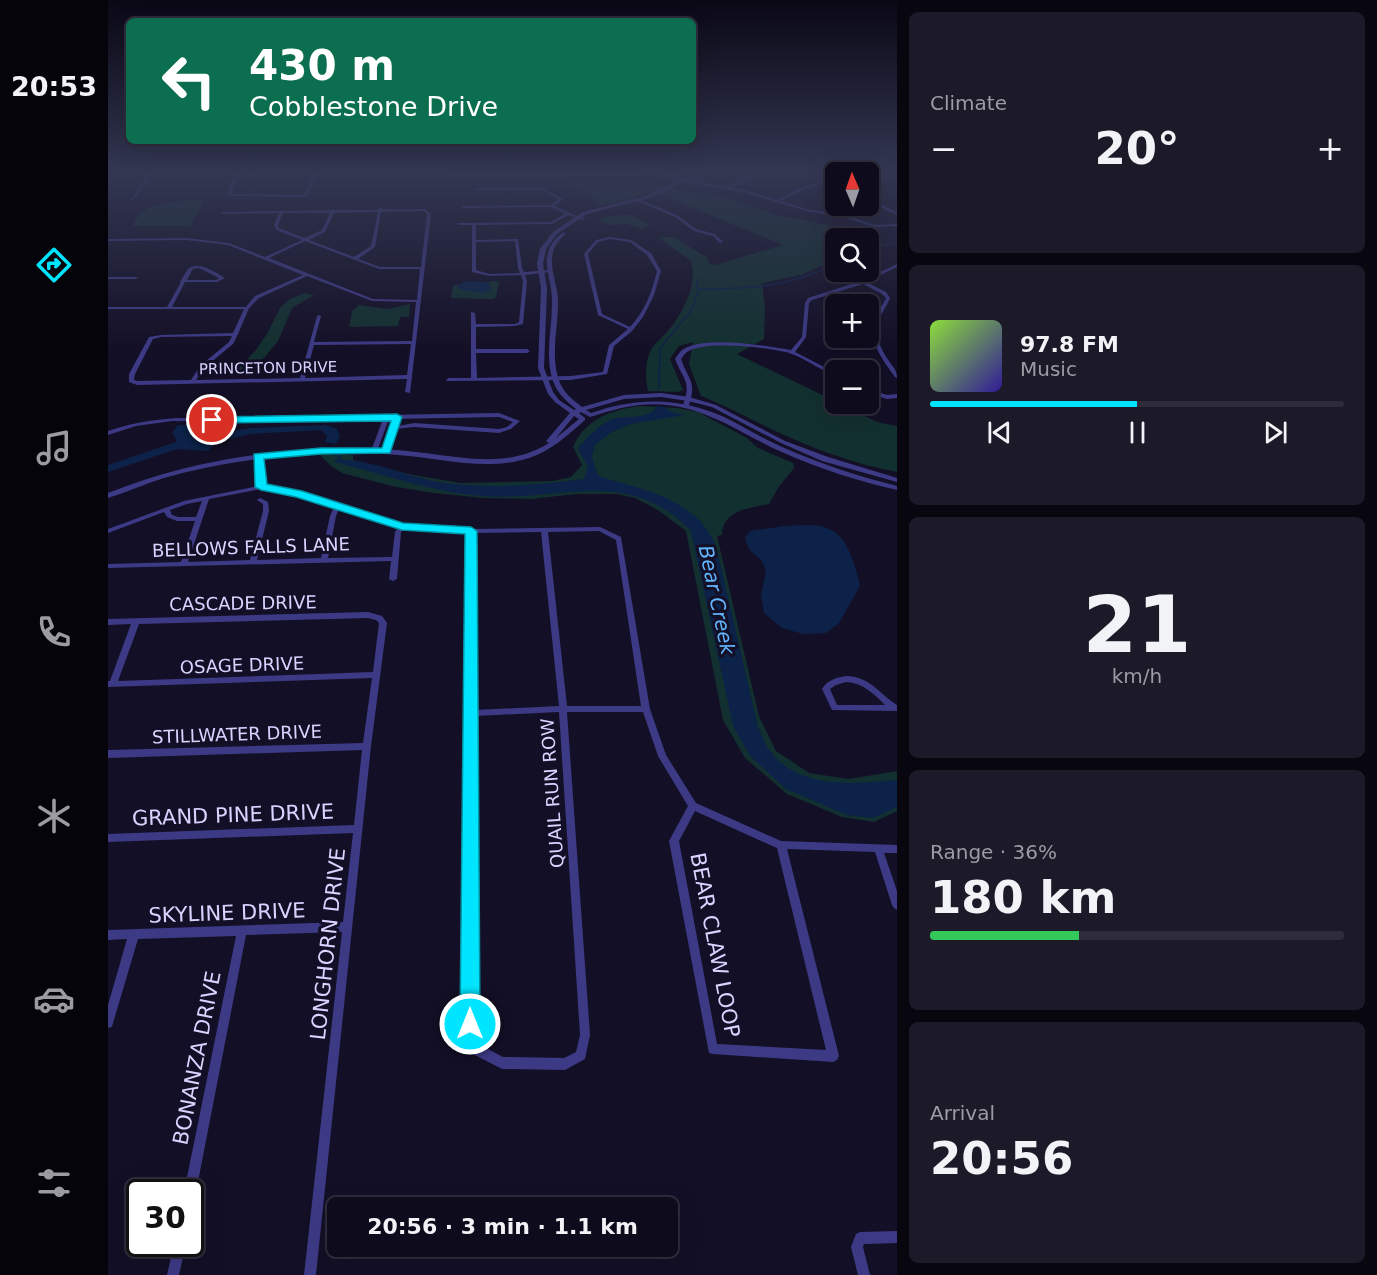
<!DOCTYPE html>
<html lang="en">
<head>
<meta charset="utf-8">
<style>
  body { margin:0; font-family:"DejaVu Sans",sans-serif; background:#1c1929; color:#f1f3f6; height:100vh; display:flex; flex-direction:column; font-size:22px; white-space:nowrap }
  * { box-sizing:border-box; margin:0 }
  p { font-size:20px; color:#9b9ba3 }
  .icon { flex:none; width:33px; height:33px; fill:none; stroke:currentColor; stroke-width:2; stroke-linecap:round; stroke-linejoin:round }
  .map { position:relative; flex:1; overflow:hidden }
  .panel { display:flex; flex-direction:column; gap:12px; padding:12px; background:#08060f; width:480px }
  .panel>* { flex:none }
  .banner { position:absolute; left:18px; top:18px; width:570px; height:126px; border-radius:9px; box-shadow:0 6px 24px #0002,0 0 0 2px #2e2b3b; background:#0b6e4f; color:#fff; overflow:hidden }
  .needle { width:39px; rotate:358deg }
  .tools { position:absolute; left:717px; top:162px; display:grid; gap:12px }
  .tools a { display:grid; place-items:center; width:54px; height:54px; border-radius:9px; background:#0e0b1c; box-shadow:0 6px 24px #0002,0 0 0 2px #2e2b3b; font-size:30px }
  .speed { position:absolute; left:18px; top:1179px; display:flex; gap:12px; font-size:30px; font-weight:700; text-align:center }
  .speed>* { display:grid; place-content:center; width:78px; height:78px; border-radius:50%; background:#0e0b1c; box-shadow:0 6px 24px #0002,0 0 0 2px #2e2b3b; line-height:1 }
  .speed .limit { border:3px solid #111; border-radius:9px; background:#fff; color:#111 }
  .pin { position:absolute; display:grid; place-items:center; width:51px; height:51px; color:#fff; margin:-26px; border:3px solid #fff; border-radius:50%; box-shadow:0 2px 6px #0007 }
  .me { position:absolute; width:66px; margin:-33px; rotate:0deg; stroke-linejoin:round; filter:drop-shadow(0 0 4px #0008) }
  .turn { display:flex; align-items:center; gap:21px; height:126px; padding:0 24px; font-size:27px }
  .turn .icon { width:78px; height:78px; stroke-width:2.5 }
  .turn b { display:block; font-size:42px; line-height:51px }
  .big { font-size:45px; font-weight:700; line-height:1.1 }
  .panel .tile { flex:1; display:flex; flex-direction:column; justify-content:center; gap:9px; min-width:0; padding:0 21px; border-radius:9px; background:#1c1929 }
  .panel .dial { align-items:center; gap:0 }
  .dial b { font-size:78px; line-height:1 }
  .song { display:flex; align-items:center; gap:18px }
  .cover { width:72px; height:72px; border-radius:9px; background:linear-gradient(135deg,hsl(90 70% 55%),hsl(250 70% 35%)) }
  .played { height:6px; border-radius:3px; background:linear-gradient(90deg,#00e5ff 50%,#2e2b3b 50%) }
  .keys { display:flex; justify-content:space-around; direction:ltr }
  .heat { display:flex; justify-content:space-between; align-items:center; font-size:33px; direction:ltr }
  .charge { height:9px; border-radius:4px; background:linear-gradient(90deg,#34c759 36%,#2e2b3b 0) }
  .trip { position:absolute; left:219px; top:1197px; width:351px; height:60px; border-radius:9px; background:#0e0b1c; box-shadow:0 6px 24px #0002,0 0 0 2px #2e2b3b; font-weight:700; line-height:60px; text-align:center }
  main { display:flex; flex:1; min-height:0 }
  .tabs { display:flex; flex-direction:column; width:108px; justify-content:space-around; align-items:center; background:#06040b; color:#9b9ba3 }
  .tabs .icon { width:42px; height:42px }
  .tabs .on { color:#00e5ff }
  .tabs b { font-size:27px; color:#f1f3f6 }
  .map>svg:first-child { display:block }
  .green { fill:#12302f }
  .water { fill:#0c2248 }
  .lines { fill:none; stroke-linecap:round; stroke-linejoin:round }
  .stream-far1 { stroke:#0c2248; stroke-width:1.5 }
  .stream { stroke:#0c2248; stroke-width:2 }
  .minor { fill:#3d3a85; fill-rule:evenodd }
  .tertiary { fill:#3d3a85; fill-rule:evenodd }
  .route { fill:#00e5ff; stroke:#0095a6; stroke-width:1.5 }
  .labels { text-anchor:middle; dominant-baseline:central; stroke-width:6; stroke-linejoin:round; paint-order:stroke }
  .far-street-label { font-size:15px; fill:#d9d4ff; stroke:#130f26 }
  .street-label { font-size:18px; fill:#d9d4ff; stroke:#130f26 }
  .water-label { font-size:20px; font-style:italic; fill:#62b6ff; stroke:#130f26 }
  .near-street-label { font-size:21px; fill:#d9d4ff; stroke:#130f26 }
</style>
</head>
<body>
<main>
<nav class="tabs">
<b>20:53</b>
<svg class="icon on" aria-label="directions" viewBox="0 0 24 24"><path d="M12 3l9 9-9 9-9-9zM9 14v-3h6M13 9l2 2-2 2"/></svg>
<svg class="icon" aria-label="music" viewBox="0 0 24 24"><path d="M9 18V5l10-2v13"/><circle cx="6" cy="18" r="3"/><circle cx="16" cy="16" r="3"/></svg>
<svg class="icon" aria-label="phone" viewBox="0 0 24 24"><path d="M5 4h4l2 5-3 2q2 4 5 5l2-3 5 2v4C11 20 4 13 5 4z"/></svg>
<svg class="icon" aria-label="climate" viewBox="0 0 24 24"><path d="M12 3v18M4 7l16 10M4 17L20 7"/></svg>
<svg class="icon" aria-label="car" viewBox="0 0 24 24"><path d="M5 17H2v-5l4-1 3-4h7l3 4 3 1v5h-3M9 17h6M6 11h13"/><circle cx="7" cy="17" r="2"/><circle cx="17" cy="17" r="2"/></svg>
<svg class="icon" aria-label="filters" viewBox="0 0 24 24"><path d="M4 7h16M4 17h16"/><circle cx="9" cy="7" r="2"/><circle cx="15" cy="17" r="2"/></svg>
</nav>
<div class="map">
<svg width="789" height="1275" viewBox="0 0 789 1275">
  <rect width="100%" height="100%" fill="#130f26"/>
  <!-- green -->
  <g class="green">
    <path d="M347,172H520L539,181L573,191L612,195L673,216L720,225L757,238H728L727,260L693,275L654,283L657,308L656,339L629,354L727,401L728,404H732L769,422L789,426V472C745,464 701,447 661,428C638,417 616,405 593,396L581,364L585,342L571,346L562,359L575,390L570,392L540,391C537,378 537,361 543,350C547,343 554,338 559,332C573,316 592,282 582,260L552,239L553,237H566L598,257L601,260L600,263L607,265L675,245L544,191L517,201L490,206L483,195L448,176L347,177Z"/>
    <path d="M96,200L82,226H24C26,223 29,217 32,214C44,202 79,200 96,200Z"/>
    <polygon points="514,215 524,215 542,225 534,229 519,224 503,225 491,221 495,217"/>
    <polygon points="386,281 391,282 388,297 385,299 343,298 345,285 350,285 351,289 382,284 379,282"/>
    <polygon points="197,293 206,295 184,308 170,341 157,357 139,371 123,376 147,351 159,334 172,308 182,299"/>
    <polygon points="302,304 301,317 292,317 290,326 241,327 244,311 251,305 280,309"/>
    <path d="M532,406L570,408L590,412L639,438L650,448L685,463L686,468L670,488L661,504C641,508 615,510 614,535L609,536L651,716L668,751L701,773L741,779L789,771V811L766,822L734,817L679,794L637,758L615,720L578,531L550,510L527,498L509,494H467L424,499L375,498L326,493L288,487L234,473L222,465L212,455H245V460L301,474L352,483L444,481L463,477L474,465L465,447C477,419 503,410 532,406Z"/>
  </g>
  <!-- water -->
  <g class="water">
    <polygon points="359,281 379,282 383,287 382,290 375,293 351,289 350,285"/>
    <path d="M549,406L557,407L563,412L577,415L523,424L504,432L487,445L484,457L489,473L493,477C536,490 589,499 608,546L650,727C653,733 656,742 660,748C688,790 746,784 789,780V807L765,818L739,815L678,789L642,756L625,726L583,531C519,465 454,502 374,496C323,492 275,474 226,462L227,460C260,458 302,478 336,483C382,489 431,485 476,479L480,466L471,451V447C480,437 489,427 500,421C516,413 540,422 549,406Z"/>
    <polygon points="70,425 78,425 97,435 143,428 218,425 229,429 232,437 228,444 217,442 219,436 213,430 142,434 109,442 100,451 69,449 0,472 0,465 68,442 69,440 64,433"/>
    <path d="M677,526C689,526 704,524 716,527C740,533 747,565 752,586L731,623L718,633L695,634L674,628L656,613L653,595L658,571L654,561L641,549L637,538L642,531Z"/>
  </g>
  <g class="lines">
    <!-- stream-far1 -->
    <g class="stream-far1">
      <polyline points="760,249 789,242"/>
      <path d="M590,289C638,289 685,287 728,263"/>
      <polyline points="551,388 552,348 584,310 590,291 589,279"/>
      <polyline points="229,454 231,457"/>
    </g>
    <!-- stream -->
    <polyline class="stream" points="230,455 233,460"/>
    <!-- minor -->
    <g class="minor">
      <polygon points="8,172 12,172 0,184 0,181"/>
      <polygon points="42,172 46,172 25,200 23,200"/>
      <polygon points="128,172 132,172 123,193 124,194 196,195 206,172 210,172 199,196 197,197 122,196 119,193"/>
      <polygon points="551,172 557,172 582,181 618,187 653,172 658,172 623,188 637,190 669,200 690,189 728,177 728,179 692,191 673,201 702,210 735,214 766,225 789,224 789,226 766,227 733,216 702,212 635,192 580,183"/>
      <path d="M368,188H434L455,199L447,206L461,213L478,219L476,220L460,215L444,224L368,225V240L410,239L414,268L416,272L442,270L444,271L442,272L417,275L419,281L415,324L407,326L368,327V349H419L422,351L419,353H368L369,378L463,376L495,372L501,345L520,329L490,315L476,254L488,240L502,237L523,240L543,253L553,271L546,295L535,317L524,331L506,346L499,374L463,380L339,381L338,380L341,378H363V312L367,313L368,324H407L411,322L415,281L413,275L381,276L364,272V225H351L349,224L350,223L443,222L457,214L443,207L354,208L355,206L443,205L450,199L433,190H367ZM502,239L522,242L539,255L549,271C544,292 537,311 522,327L494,314L480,254L490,242ZM407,241L410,268L412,273L381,274L368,270V242Z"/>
      <path d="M760,189L772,204L789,212V215C777,210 762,204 760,189Z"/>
      <polygon points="529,199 531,199 569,215 588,229 607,234 615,242 612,243 605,236 586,231 567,217 529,201"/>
      <path d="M271,208H273L274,209H317L323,214L302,393L297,392L299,379L29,385L21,382V374L41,337L53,335L125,333L136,309H0V307H59L73,282L72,281C75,278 77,273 80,269C89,260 109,273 117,278L109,282H77L64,307H138L147,296L195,275L120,245L78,240L0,241V239L78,238L121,243L157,257L194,240L168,230L166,225L171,213L115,214H114V212L172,211L174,210L176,211L223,210L225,209L227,210H270ZM316,211L319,214L313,267H272L250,259L267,247L273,212ZM270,212L263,246L246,257L201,240L217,232L226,213ZM175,213H222L214,230L197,238L171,228L170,225ZM197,241L271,269H312L309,300L265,299L161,258ZM91,268L111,278L108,280H79L85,269ZM199,276L264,301L308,302L304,341L206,342L213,316L211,315L209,316L192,378L88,380L96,368L125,344L130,334L141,308L151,298ZM124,336L121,342L92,366L83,380L29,381L26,380L27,374L45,339L53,337ZM303,344L299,375L197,378L206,345Z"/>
      <path d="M789,264V267L758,282L778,292L782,298C780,304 776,309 773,315C765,331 771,347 781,361C785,367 789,370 789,378L787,377C774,359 757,338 768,315C771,309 775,305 778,298L774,294L755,284L704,300L701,303L698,337L687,352L728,373V376C712,370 697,358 681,353C661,347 595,340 579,352C577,353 574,358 573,359C580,380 589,381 581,405L578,407L575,405C584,381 575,380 567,359C569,356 571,353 573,351C592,334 659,346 683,350L694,337L697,303L700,298L753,281Z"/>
      <polygon points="0,277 28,277 30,278 28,279 0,279"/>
      <polygon points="760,389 779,395 789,394 789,398 779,399 760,393"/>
      <path d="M391,413L412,421L403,429L391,433L306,427L288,429L281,451L278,453L275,451L284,425L287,423L289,424L290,426L306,423L391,429L399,427L405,422L391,417L281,419L269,451L266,453L263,451L275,419L104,422L64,421L28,426L0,435V431C36,419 67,417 104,418Z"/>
      <path d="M150,455L153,457L156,486L192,493L294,525L363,529L492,527L513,537L542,709L558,755L588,803L673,841L789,845V853H776L789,891V910L786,908L784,905L767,852L679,849L731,1056L729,1060L725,1062L605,1054L601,1053L561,841L580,806L550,756L535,712H459L482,1035L477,1059L457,1070L394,1069L365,1054L357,1024L360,533L296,529L293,532L289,579L285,581L281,579L283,561L0,568V564L73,562L87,521H69L59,517L56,512L0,533V529L76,501L150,486L147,457ZM153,489L189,496L226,507L222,516L213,558L149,560L161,511L160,502L152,498L149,500L155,504V511L142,560L80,562L101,499ZM94,501L88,517H70L64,515L62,510L79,504ZM231,509L290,528L287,532L284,557L220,558L228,516ZM491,531L508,540L533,706H459L440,532ZM433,532L451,706L367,710L366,533ZM451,712L472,1035L468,1052L456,1058L395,1057L374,1046L367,1024V716ZM587,811L669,848L718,1050L609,1044L571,841Z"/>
      <path d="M260,612L274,616L279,623L263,746L208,1275H196L234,932L138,935L88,1192L86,1196L82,1198V1192H76L128,936L30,939L5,1023L4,1027L0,1028V1005L19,939L0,940V930L235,922L245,833L0,842V834L246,825L254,750L0,758V750L255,743L264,678L0,687V681H2L23,624L0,625V619ZM260,618L268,620L271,623L265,672L10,681L31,624Z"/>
      <path d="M738,676C763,677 770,693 789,705V711L724,710L714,689C719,680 728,678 738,676ZM738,682C755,683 765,693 777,705H729L722,689L728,685Z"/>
      <polygon points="789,1231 789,1243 756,1244 755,1247 762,1275 750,1275 743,1247 748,1234 752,1232"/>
      <polygon points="66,1244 78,1244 71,1275 59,1275"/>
    </g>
    <!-- tertiary -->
    <path class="tertiary" d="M589,172H595L542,198L479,214L449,234L438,249L435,264L439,288L436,368L445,392L451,400L466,410L468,409C458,401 449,393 445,381C436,354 445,326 444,299C444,283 436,268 440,253C442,244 449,236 456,232L458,233C453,239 447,244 445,252C441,268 449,283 450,299C451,327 441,355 452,383C456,393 465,400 474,407L516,395L553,393L581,397L608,405L677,441L720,457L789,478V482L714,461L673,443L604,407L580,401L553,397L516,399L478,410L483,413C528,397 572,397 616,417C635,426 653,438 672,446C710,463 749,476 789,486V490C750,481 712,469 676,453C626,431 590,399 531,405C514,407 498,412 482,417L473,412L471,413L477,418V420C460,435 443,451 421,458C378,472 333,458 290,455C255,452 220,452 186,455C142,459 98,466 56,478C37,484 19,492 0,498V493C72,464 149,451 227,448C254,447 281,449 308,452C354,457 400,469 441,443L438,441L462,413L447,402L440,394L430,368L433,288L429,264L432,249L445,232L475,212L538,196ZM466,416L471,419L448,438Z"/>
  </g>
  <!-- sky -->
  <linearGradient id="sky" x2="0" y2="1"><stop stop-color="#0a0815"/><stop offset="0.49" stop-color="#333752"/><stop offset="1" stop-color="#333752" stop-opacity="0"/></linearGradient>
  <rect width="789" height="351" fill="url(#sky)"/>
  <!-- route -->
  <polygon class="route" points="289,414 294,417 282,453 213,454 156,459 159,484 194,491 295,523 363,527 369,531 372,1024 369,1031 362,1033 355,1031 352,1024 357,534 294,530 188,497 153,490 147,487 146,454 213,448 274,448 283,421 104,423 99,420 104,417"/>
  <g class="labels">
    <!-- far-street labels -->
    <g class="far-street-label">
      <text transform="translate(160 368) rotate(-1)">PRINCETON DRIVE</text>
    </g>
    <!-- street labels -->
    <g class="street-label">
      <text transform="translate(143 547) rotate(-2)">BELLOWS FALLS LANE</text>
      <text transform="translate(135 603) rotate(-1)">CASCADE DRIVE</text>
      <text transform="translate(134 665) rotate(-2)">OSAGE DRIVE</text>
      <text transform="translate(129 734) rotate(-2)">STILLWATER DRIVE</text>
      <text transform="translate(444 793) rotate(-94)">QUAIL RUN ROW</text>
    </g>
    <!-- water labels -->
    <g class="water-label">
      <text transform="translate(609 600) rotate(78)">Bear Creek</text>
    </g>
    <!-- near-street labels -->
    <g class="near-street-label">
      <text transform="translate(125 815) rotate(-2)">GRAND PINE DRIVE</text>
      <text transform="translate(119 913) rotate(-2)">SKYLINE DRIVE</text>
      <text transform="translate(220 944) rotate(-84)">LONGHORN DRIVE</text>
      <text transform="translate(607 945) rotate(79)">BEAR CLAW LOOP</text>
      <text transform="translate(89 1058) rotate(-79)">BONANZA DRIVE</text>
    </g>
  </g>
</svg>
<div class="tools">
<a><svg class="needle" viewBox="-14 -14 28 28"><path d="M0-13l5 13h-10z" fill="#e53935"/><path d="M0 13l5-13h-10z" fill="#9b9ba3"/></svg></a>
<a><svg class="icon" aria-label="search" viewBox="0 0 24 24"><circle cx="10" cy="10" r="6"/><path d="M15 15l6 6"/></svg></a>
<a>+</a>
<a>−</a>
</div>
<div class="speed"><div class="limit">30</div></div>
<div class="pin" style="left:104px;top:420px;background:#d93025"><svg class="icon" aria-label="arrive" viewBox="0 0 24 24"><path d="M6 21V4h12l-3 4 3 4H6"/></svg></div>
<svg class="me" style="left:362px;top:1024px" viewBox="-20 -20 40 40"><circle r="17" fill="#00e5ff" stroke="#fff" stroke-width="3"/><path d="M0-11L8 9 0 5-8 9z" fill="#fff"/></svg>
<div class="trip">20:56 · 3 min · 1.1 km</div>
<div class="banner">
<div class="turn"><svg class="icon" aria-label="left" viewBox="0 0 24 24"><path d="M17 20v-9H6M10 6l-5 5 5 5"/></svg><div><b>430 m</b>Cobblestone Drive</div></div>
</div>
</div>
<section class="panel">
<div class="tile"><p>Climate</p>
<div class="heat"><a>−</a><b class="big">20°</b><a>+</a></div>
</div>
<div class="tile">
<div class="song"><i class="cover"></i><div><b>97.8 FM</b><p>Music</p></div></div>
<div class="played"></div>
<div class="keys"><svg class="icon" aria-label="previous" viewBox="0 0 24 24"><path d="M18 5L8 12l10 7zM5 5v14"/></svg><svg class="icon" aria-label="pause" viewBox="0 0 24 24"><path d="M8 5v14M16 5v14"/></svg><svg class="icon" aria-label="next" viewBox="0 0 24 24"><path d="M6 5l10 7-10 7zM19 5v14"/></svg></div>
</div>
<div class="tile dial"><b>21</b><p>km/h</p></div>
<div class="tile"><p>Range · 36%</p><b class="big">180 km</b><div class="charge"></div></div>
<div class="tile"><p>Arrival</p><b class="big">20:56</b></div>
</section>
</main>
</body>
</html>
